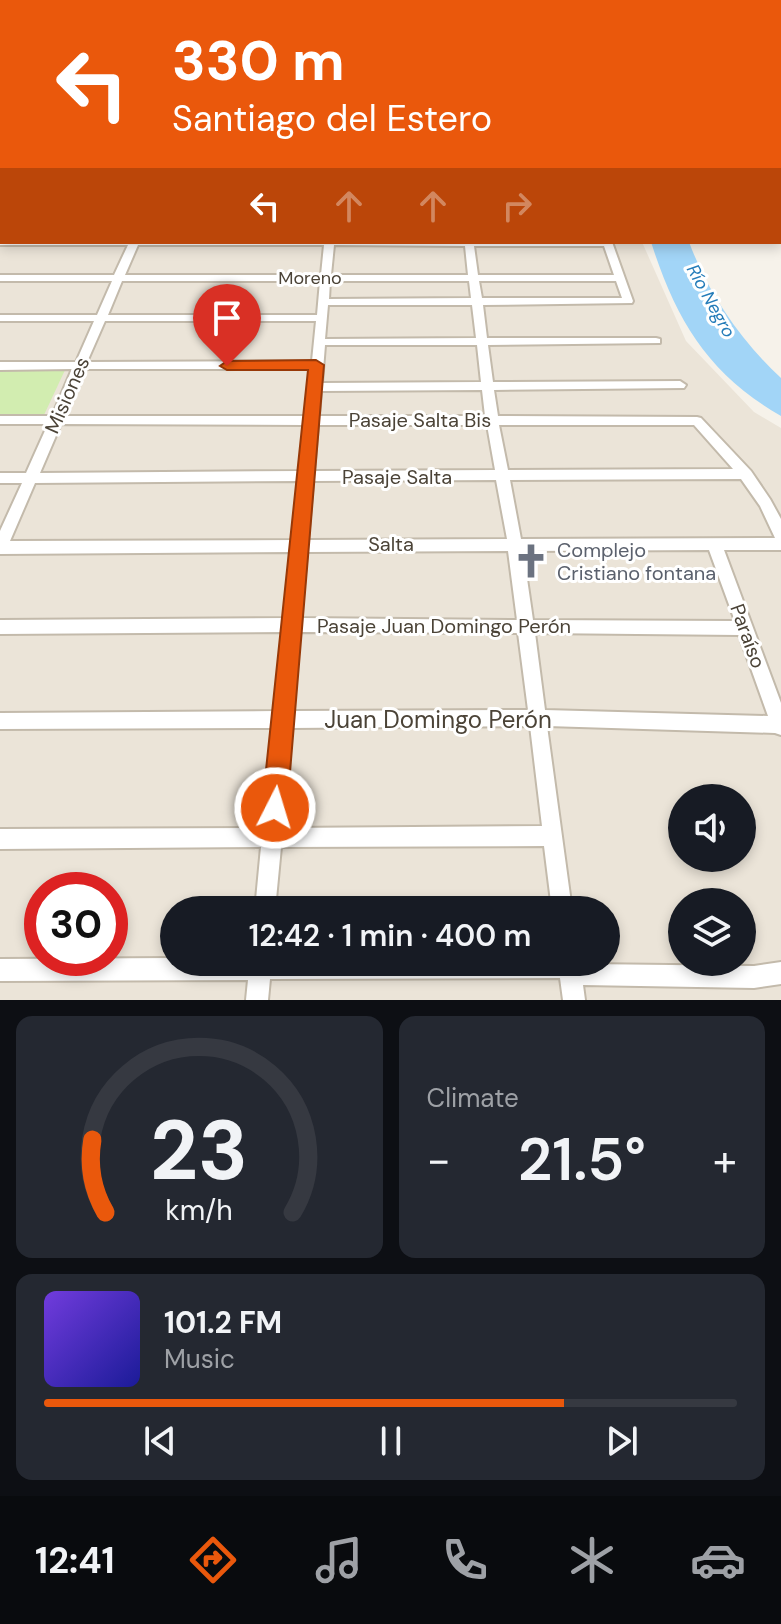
<!DOCTYPE html>
<html lang="en">
<head>
<meta charset="utf-8">
<style>
  body { margin:0; font-family:"DM Sans",sans-serif; background:#242831; color:#f1f3f6; height:100vh; display:flex; flex-direction:column; font-size:30px; white-space:nowrap }
  * { box-sizing:border-box; margin:0 }
  p { font-size:26px; color:#9ea1a6 }
  .icon { flex:none; width:44px; height:44px; fill:none; stroke:currentColor; stroke-width:2; stroke-linecap:round; stroke-linejoin:round }
  .map { position:relative; height:1000px; overflow:hidden }
  .drawer { display:flex; flex-direction:column; gap:16px; padding:16px; background:#0d0f14; flex:1 }
  .drawer>* { flex:none }
  .hud { position:absolute; left:0px; top:0px; width:782px; height:244px; box-shadow:0 4px 12px #0003; background:#ea580c; color:#fff; overflow:hidden }
  .buttons { position:absolute; left:668px; top:784px; display:grid; gap:16px }
  .buttons a { display:grid; place-items:center; width:88px; height:88px; border-radius:50%; background:#171b24; box-shadow:0 4px 12px #0003; font-size:40px }
  .speed { position:absolute; left:24px; top:872px; display:flex; gap:16px; font-size:40px; font-weight:700; text-align:center }
  .speed>* { display:grid; place-content:center; width:104px; height:104px; border-radius:50%; background:#171b24; box-shadow:0 4px 12px #0003; line-height:1 }
  .speed .limit { border:12px solid #d22; background:#fff; color:#111 }
  .pin { position:absolute; display:grid; place-items:center; width:68px; height:68px; color:#fff; margin:-82px -34px; border-radius:50% 50% 50% 0; rotate:-45deg; box-shadow:0 0 8px #0007 }
  .pin .icon { rotate:45deg }
  .me { position:absolute; width:88px; margin:-44px; rotate:5deg; stroke-linejoin:round; filter:drop-shadow(0 0 6px #0008) }
  .turn { display:flex; align-items:center; gap:28px; height:168px; padding:0 40px; font-size:36px }
  .turn .icon { width:104px; height:104px; stroke-width:2.5 }
  .turn b { display:block; font-size:56px; line-height:68px }
  .lanes { display:flex; align-items:center; height:76px; padding:0 40px; background:#0003; justify-content:center; gap:40px; direction:ltr }
  .lanes .off { opacity:.35 }
  .big { font-size:60px; font-weight:600; line-height:1.1 }
  .drawer .widget { flex:1; display:flex; flex-direction:column; justify-content:center; gap:12px; min-width:0; padding:0 28px; border-radius:16px; background:#242831 }
  .drawer .dial { align-items:center; gap:0 }
  .dial svg { height:208px; overflow:visible; fill:none; stroke:#363941; stroke-width:7; stroke-linecap:round; text-anchor:middle }
  .dial text { fill:#f1f3f6; stroke:none }
  .song { display:flex; align-items:center; gap:24px }
  .cover { width:96px; height:96px; border-radius:12px; background:linear-gradient(135deg,hsl(260 70% 55%),hsl(240 70% 35%)) }
  .played { height:8px; border-radius:4px; background:linear-gradient(90deg,#ea580c 75%,#363941 75%) }
  .keys { display:flex; justify-content:space-around; direction:ltr }
  .heat { display:flex; justify-content:space-between; align-items:center; font-size:44px; direction:ltr }
  .drawer .tiles { flex:1; display:grid; gap:16px; grid-template-columns:1fr 1fr }
  .widget:last-child { grid-column:span 2 }
  .trip { position:absolute; left:160px; top:896px; width:460px; height:80px; border-radius:40px; background:#171b24; box-shadow:0 4px 12px #0003; font-weight:600; line-height:80px; text-align:center }
  .tab-bar { display:flex; height:128px; justify-content:space-around; align-items:center; background:#090b0e; color:#9ea1a6 }
  .tab-bar .icon { width:56px; height:56px }
  .tab-bar .current { color:#ea580c }
  .tab-bar b { font-size:36px; color:#f1f3f6 }
  .map>svg:first-child { display:block }
  .residential { fill:#ebe4d8; fill-rule:evenodd }
  .green { fill:#d2edb0 }
  .water { fill:#a2d5f7 }
  .lines { fill:none; stroke-linecap:round; stroke-linejoin:round }
  .minor-casing { stroke:#c3baab; stroke-width:4 }
  .major-casing { stroke:#efc260; stroke-width:4 }
  .minor { fill:#fff; fill-rule:evenodd }
  .major { fill:#ffe19a; fill-rule:evenodd }
  .rail-casing { stroke:#999; stroke-width:3 }
  .rail { stroke:#fff; stroke-width:2; stroke-dasharray:4; stroke-linecap:butt }
  .route { fill:#ea580c; stroke:#983908; stroke-width:2 }
  .labels { text-anchor:middle; dominant-baseline:central; stroke-width:6; stroke-linejoin:round; paint-order:stroke }
  .far-street-label { font-size:18px; fill:#4b4337; stroke:#fff }
  .far-water-label { font-size:18px; font-style:italic; fill:#247cb9; stroke:#fff }
  .street-label { font-size:20px; fill:#4b4337; stroke:#fff }
  .worship-label { font-size:20px; fill:#5b616d; stroke:#fff; text-anchor:start }
  .near-street-label { font-size:24px; fill:#4b4337; stroke:#fff }
</style>
</head>
<body>
<div class="map">
<svg width="781" height="1000" viewBox="0 0 781 1000">
  <rect width="100%" height="100%" fill="#f6f2ea"/>
  <!-- residential -->
  <path class="residential" d="M0,0H781V9L780,2H2V242H642L686,341L754,412L781,428V1000H0ZM682,798H742V858H682ZM42,890H110V958H42ZM682,902H742V962H682ZM174,910H606V962H174Z"/>
  <!-- green -->
  <polygon class="green" points="0,370 65,370 44,415 0,415"/>
  <!-- water -->
  <path class="water" d="M651,242H689C708,293 741,341 781,378V416C708,374 676,320 651,242Z"/>
  <g class="lines">
    <!-- minor casing -->
    <g class="minor-casing">
      <g id="minor">
        <polygon points="0,0 22,0 0,4"/>
        <polygon points="185,0 191,0 192,2 186,2"/>
        <polygon points="554,0 560,0 562,2 556,2"/>
        <polygon points="620,0 627,0 629,2 622,2"/>
        <polygon points="2,32 2,37 0,38 0,33"/>
        <rect x="0" y="56" width="2" height="4"/>
        <rect x="0" y="131" width="2" height="4"/>
        <rect x="0" y="154" width="2" height="4"/>
        <rect x="0" y="180" width="2" height="6"/>
        <polygon points="2,206 2,214 0,215 0,207"/>
        <path d="M0,239L2,242H612L633,301L632,303L483,305L487,338H656L660,339V343L488,345L493,382L680,381L686,385L684,388L494,390L498,416L697,417L701,418L751,471L770,499L781,519V550H724L781,703V735L775,733L547,726L572,910H552L544,846L281,847L275,910H255L261,847L0,849V829L263,828L274,728L0,729V713L275,711L284,632L0,634V620L285,618L292,552L0,554V531L22,483H0V473H26L48,424H0V416H52L72,369L0,370V362H76L94,321H0V315H97L112,281H0V275H114L128,245H0ZM138,245H324L321,275H125ZM334,245L465,246L468,275H331ZM474,246H604L614,275H478ZM122,281H320L317,315H108ZM330,281H469L471,298L329,299ZM479,281H616L622,298H482ZM328,305H472L476,338L325,339ZM105,321H316L312,361L87,362ZM325,345H477L481,382L322,383ZM84,369H311L306,416H64ZM482,390L485,416H319L321,391ZM61,424L305,425L300,471L40,473ZM318,425H487L495,470L314,471ZM499,425H694L733,469L508,470ZM741,479L760,506L775,538L521,539L510,480ZM496,480L507,539L308,540L313,481ZM299,481L293,540L10,541L35,483ZM709,550L735,621L533,620L523,551ZM508,551L517,620L301,618L307,552ZM300,632L518,633L528,710L293,711ZM535,633L739,635L768,716L545,710ZM530,726L542,826L283,828L291,728Z"/>
        <polygon points="174,958 174,962 582,962 586,964 754,966 781,962 781,984 754,988 583,985 585,1000 563,1000 560,978 270,979 268,1000 246,1000 248,980 0,981 0,959"/>
      </g>
    </g>
    <!-- major casing -->
    <g class="major-casing">
      <rect id="major" x="0" y="26" width="2" height="4"/>
    </g>
    <!-- minor -->
    <use href="#minor" class="minor"/>
    <!-- major -->
    <use href="#major" class="major"/>
    <!-- rail casing -->
    <g class="rail-casing">
      <polyline id="rail" points="156,2 177,0"/>
    </g>
    <!-- rail -->
    <use href="#rail" class="rail"/>
  </g>
  <!-- route -->
  <polygon class="route" points="316,360 324,365 287,808 284,817 275,821 266,817 262,808 308,370 227,370 220,366 227,361"/>
  <!-- icons -->
  <defs>
    <g id="church-bare" transform="scale(2.76)"><path d="M-1.2-6h2.4v3.5h3.3v2.4h-3.3V6h-2.4V-.1h-3.3v-2.4h3.3Z" fill="#6b7280" stroke="#fff" stroke-width="2.5" paint-order="stroke"/></g>
  </defs>
  <g fill-rule="evenodd">
    <use href="#church-bare" x="531" y="561"/>
  </g>
  <g class="labels">
    <!-- far-street labels -->
    <g class="far-street-label">
      <text x="310" y="278">Moreno</text>
    </g>
    <!-- far-water labels -->
    <g class="far-water-label">
      <text transform="translate(711 301) rotate(61)">Río Negro</text>
    </g>
    <!-- street labels -->
    <g class="street-label">
      <text transform="translate(67 395) rotate(-66)">Misiones</text>
      <text x="420" y="420">Pasaje Salta Bis</text>
      <text x="397" y="477">Pasaje Salta</text>
      <text x="391" y="544">Salta</text>
      <text x="444" y="626">Pasaje Juan Domingo Perón</text>
      <text transform="translate(748 636) rotate(70)">Paraíso</text>
    </g>
    <!-- worship labels -->
    <g class="worship-label">
      <text x="557" y="550">Complejo<tspan x="557" dy="23">Cristiano fontana</tspan></text>
    </g>
    <!-- near-street labels -->
    <g class="near-street-label">
      <text x="438" y="719">Juan Domingo Perón</text>
    </g>
  </g>
</svg>
<div class="buttons">
<a><svg class="icon" aria-label="sound" viewBox="0 0 24 24"><path d="M4 9h4l5-4v14l-5-4H4zM17 9q2 3 0 6"/></svg></a>
<a><svg class="icon" aria-label="layers" viewBox="0 0 24 24"><path d="M12 4l9 5-9 5-9-5zM3 14l9 5 9-5"/></svg></a>
</div>
<div class="speed"><div class="limit">30</div></div>
<div class="pin" style="left:227px;top:366px;background:#d93025"><svg class="icon" aria-label="arrive" viewBox="0 0 24 24"><path d="M6 21V4h12l-3 4 3 4H6"/></svg></div>
<svg class="me" style="left:275px;top:808px" viewBox="-20 -20 40 40"><circle r="17" fill="#ea580c" stroke="#fff" stroke-width="3"/><path d="M0-11L8 9 0 5-8 9z" fill="#fff"/></svg>
<div class="trip">12:42 · 1 min · 400 m</div>
<div class="hud">
<div class="turn"><svg class="icon" aria-label="left" viewBox="0 0 24 24"><path d="M17 20v-9H6M10 6l-5 5 5 5"/></svg><div><b>330 m</b>Santiago del Estero</div></div>
<div class="lanes"><svg class="icon" aria-label="left" viewBox="0 0 24 24"><path d="M17 20v-9H6M10 6l-5 5 5 5"/></svg><svg class="icon off" aria-label="ahead" viewBox="0 0 24 24"><path d="M12 20V5M6 11l6-6 6 6"/></svg><svg class="icon off" aria-label="ahead" viewBox="0 0 24 24"><path d="M12 20V5M6 11l6-6 6 6"/></svg><svg class="icon off" aria-label="right" viewBox="0 0 24 24"><path d="M7 20v-9h11M14 6l5 5-5 5"/></svg></div>
</div>
</div>
<section class="drawer">
<div class="tiles">
<div class="widget dial"><svg viewBox="0 0 100 80">
<path d="M14 69A42 42 0 1 1 86 69"/>
<path d="M14 69A42 42 0 0 1 9 41" stroke="#ea580c"/>
<text x="50" y="56" font-size="32" font-weight="700">23</text>
<text x="50" y="72" font-size="11">km/h</text>
</svg></div>
<div class="widget"><p>Climate</p>
<div class="heat"><a>−</a><b class="big">21.5°</b><a>+</a></div>
</div>
<div class="widget">
<div class="song"><i class="cover"></i><div><b>101.2 FM</b><p>Music</p></div></div>
<div class="played"></div>
<div class="keys"><svg class="icon" aria-label="previous" viewBox="0 0 24 24"><path d="M18 5L8 12l10 7zM5 5v14"/></svg><svg class="icon" aria-label="pause" viewBox="0 0 24 24"><path d="M8 5v14M16 5v14"/></svg><svg class="icon" aria-label="next" viewBox="0 0 24 24"><path d="M6 5l10 7-10 7zM19 5v14"/></svg></div>
</div>
</div>
</section>
<nav class="tab-bar">
<b>12:41</b>
<svg class="icon current" aria-label="directions" viewBox="0 0 24 24"><path d="M12 3l9 9-9 9-9-9zM9 14v-3h6M13 9l2 2-2 2"/></svg>
<svg class="icon" aria-label="music" viewBox="0 0 24 24"><path d="M9 18V5l10-2v13"/><circle cx="6" cy="18" r="3"/><circle cx="16" cy="16" r="3"/></svg>
<svg class="icon" aria-label="phone" viewBox="0 0 24 24"><path d="M5 4h4l2 5-3 2q2 4 5 5l2-3 5 2v4C11 20 4 13 5 4z"/></svg>
<svg class="icon" aria-label="climate" viewBox="0 0 24 24"><path d="M12 3v18M4 7l16 10M4 17L20 7"/></svg>
<svg class="icon" aria-label="car" viewBox="0 0 24 24"><path d="M5 17H2v-5l4-1 3-4h7l3 4 3 1v5h-3M9 17h6M6 11h13"/><circle cx="7" cy="17" r="2"/><circle cx="17" cy="17" r="2"/></svg>
</nav>
</body>
</html>
